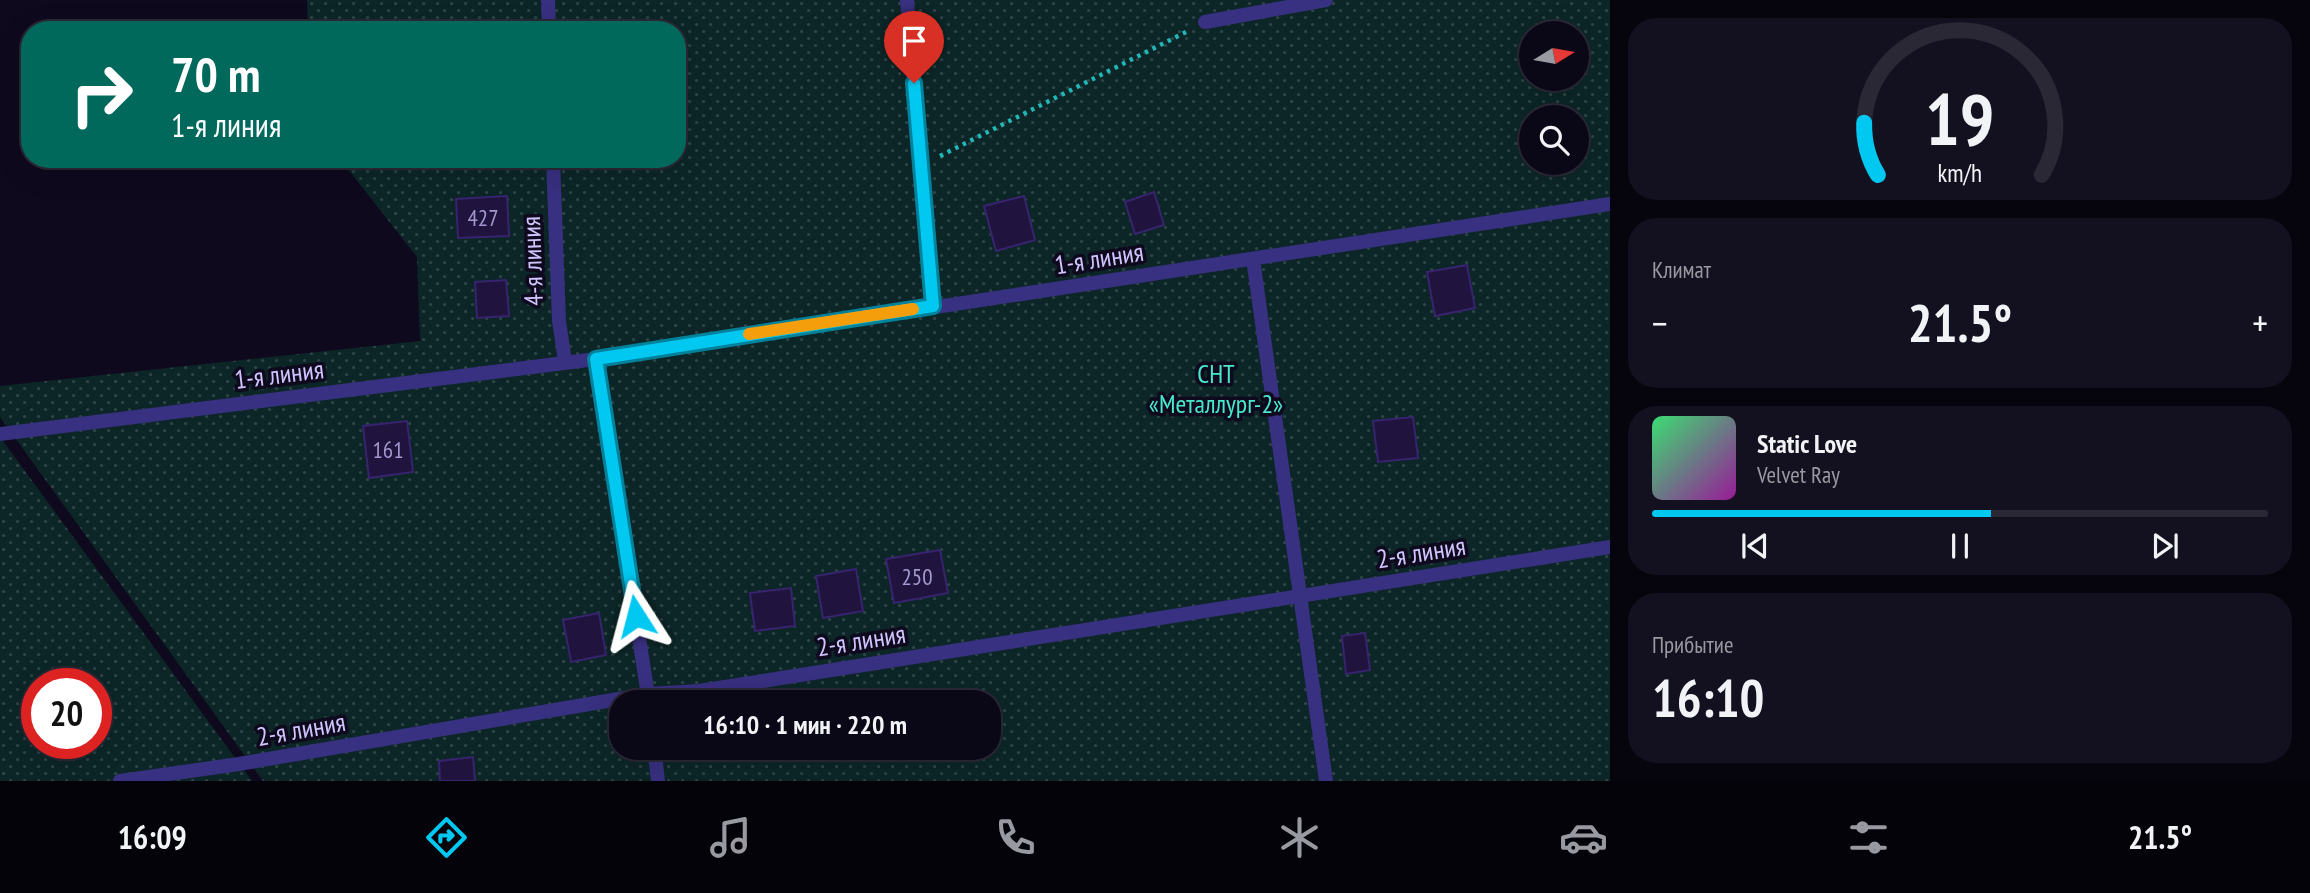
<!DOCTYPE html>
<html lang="ru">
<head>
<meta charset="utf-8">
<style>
  body { margin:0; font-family:"PT Sans Narrow",sans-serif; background:#13101f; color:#f1f3f6; height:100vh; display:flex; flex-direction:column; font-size:26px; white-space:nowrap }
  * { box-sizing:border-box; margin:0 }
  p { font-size:23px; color:#9999a1 }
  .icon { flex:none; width:38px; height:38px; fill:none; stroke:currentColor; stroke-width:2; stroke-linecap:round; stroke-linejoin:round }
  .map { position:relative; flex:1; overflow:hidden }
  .side { display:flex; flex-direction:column; gap:18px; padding:18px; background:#06040c; width:700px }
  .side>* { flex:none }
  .guide { position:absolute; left:21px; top:21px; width:665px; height:147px; border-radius:28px; box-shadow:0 7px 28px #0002,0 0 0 2px #2a2835; background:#00695c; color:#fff; overflow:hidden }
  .needle { width:46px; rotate:79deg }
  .fabs { position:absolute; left:1519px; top:21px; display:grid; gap:14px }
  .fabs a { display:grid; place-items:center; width:70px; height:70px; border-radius:50%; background:#0a0716; box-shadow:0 7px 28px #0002,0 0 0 2px #2a2835; font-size:35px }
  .speed { position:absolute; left:21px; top:668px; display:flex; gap:14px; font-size:35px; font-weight:700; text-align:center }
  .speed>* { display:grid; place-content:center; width:91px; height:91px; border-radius:50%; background:#0a0716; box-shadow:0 7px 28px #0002,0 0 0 2px #2a2835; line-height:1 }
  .speed .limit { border:10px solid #d22; background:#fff; color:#111 }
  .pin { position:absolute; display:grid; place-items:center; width:60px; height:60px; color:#fff; margin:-72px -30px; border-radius:50% 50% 50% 0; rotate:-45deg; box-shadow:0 0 7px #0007 }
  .pin .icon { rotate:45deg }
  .me { position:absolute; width:77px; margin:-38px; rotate:351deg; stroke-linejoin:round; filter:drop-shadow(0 0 5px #0008) }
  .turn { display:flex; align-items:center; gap:24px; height:147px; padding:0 35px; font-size:32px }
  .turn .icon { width:91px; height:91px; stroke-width:2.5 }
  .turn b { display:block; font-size:49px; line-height:60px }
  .big { font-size:52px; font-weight:600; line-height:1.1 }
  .side .widget { flex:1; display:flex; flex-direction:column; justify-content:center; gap:10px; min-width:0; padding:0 24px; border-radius:28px; background:#13101f }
  .side .dial { align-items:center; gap:0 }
  .dial svg { height:182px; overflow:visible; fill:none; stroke:#2a2835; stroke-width:7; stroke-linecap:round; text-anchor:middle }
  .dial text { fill:#f1f3f6; stroke:none }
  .song { display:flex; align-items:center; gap:21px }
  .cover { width:84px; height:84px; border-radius:10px; background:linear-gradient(135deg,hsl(140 70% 55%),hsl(300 70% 35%)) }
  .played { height:7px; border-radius:4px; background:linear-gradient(90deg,#00c8f0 55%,#2a2835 55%) }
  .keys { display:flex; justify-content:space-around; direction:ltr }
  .heat { display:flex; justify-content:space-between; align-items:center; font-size:38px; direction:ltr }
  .trip { position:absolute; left:609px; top:690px; width:392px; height:70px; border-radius:28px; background:#0a0716; box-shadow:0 7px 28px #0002,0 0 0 2px #2a2835; font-weight:600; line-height:70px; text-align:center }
  .dock { display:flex; height:112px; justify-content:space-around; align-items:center; background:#040309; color:#9999a1 }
  .dock .icon { width:49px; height:49px }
  .dock .selected { color:#00c8f0 }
  .dock b { font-size:32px; color:#f1f3f6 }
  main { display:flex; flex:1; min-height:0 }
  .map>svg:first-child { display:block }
  .green { fill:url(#green-dots); fill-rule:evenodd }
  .building { fill:#20143f; stroke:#37236e; stroke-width:2 }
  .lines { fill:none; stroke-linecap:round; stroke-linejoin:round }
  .path { stroke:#21b6b7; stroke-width:4.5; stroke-dasharray:3.5 5; stroke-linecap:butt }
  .service { stroke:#383080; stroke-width:14 }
  .route-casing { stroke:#00829c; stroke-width:18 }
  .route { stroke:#00c8f0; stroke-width:12 }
  .slow { stroke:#f59e0b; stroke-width:12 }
  .labels { text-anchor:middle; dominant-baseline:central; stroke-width:7; stroke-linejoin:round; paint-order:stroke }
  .number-label { font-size:23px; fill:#a499cf }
  .street-label { font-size:26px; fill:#d0c5ff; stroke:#0e091d }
  .park-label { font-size:26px; fill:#47e9cc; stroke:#0e091d }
</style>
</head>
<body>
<main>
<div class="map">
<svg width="1610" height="781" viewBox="0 0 1610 781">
  <defs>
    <pattern id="green-dots" width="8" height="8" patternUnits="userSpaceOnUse" patternTransform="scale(1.75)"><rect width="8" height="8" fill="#0c2627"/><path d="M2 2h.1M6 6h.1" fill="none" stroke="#2e4447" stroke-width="1.8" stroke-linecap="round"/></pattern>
  </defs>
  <rect width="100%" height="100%" fill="#0e091d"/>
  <!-- green -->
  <g class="green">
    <path d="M307,0H1610V781H263L0,417V386L420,341L417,257L340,159H677V30H308ZM1531,33H1577V79H1531ZM1531,117H1577V163H1531ZM621,702H989V747H621Z"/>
    <path d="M0,437L252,781H0ZM37,684H96V744H37Z"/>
  </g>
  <!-- building -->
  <g class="building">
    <polygon points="1577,112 1582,144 1577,145 1577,117 1555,117 1555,115"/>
    <rect x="585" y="159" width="46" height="8"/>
    <polygon points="1154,192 1164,225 1135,234 1125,202"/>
    <polygon points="507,196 509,236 458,238 456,199"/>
    <polygon points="1024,196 1035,240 996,251 984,206"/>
    <polygon points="1467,265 1475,308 1435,316 1427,272"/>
    <polygon points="506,280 509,316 477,318 475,282"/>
    <polygon points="1413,417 1418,458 1378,462 1373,421"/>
    <polygon points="407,421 413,472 369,478 363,426"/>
    <polygon points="940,550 948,593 894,603 886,559"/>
    <polygon points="856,569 863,611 823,618 816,576"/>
    <polygon points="791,588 795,626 755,631 750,593"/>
    <polygon points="599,613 606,655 571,662 563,620"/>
    <polygon points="1365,633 1370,670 1346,674 1342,636"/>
    <polygon points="473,757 475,781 440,781 439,761"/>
  </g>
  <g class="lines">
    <!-- path -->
    <polyline class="path" points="940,156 1188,31"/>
    <!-- service -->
    <g class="service">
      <polyline points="548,0 549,30"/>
      <polyline points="907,0 933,306"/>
      <polyline points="1205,22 1326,0"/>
      <polyline points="553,159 559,321 565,361"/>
      <polyline points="1253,259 1326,781"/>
      <polyline points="596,359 649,702"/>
      <polyline points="0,434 596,359 1610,204"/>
      <polyline points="654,747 658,781"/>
      <polyline points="120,781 239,764 648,694 699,691 1610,547"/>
    </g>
  </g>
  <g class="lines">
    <!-- route casing -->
    <g class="route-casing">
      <polyline id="route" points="636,616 596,359 933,306 914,83"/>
    </g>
    <!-- route -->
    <use href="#route" class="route"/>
    <!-- slow -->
    <polyline class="slow" points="749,334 913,309"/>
  </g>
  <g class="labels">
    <!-- number labels -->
    <g class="number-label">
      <text x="483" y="217">427</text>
      <text x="388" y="449">161</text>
      <text x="917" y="576">250</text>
    </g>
    <!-- street labels -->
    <g class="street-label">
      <text transform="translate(1099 258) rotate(-9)">1-я линия</text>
      <text transform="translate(532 261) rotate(-92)">4-я линия</text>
      <text transform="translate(279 374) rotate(-7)">1-я линия</text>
      <text transform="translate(1421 552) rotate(-9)">2-я линия</text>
      <text transform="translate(861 640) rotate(-9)">2-я линия</text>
      <text transform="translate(301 729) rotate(-10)">2-я линия</text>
    </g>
    <!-- park labels -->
    <g class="park-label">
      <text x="1216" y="373">СНТ<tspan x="1216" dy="30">«Металлург-2»</tspan></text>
    </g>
  </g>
</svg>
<div class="fabs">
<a><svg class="needle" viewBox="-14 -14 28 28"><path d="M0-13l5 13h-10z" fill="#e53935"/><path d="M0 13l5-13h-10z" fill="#9999a1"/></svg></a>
<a><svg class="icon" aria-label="search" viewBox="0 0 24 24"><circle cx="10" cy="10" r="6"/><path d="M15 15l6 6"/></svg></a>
</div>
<div class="speed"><div class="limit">20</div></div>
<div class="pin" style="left:914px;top:83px;background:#d93025"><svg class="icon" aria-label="arrive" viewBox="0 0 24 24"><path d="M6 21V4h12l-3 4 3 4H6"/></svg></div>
<svg class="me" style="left:636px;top:616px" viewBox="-20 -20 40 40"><path d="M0-17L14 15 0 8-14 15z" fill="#00c8f0" stroke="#fff" stroke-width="4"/></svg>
<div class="trip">16:10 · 1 мин · 220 m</div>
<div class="guide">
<div class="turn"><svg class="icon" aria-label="right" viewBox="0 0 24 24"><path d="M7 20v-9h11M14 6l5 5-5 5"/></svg><div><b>70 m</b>1-я линия</div></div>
</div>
</div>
<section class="side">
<div class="widget dial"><svg viewBox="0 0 100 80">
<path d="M14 69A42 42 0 1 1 86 69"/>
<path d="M14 69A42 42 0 0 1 8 46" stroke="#00c8f0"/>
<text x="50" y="56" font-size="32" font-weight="700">19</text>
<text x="50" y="72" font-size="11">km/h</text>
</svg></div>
<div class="widget"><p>Климат</p>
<div class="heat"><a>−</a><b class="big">21.5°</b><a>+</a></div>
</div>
<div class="widget">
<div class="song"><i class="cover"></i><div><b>Static Love</b><p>Velvet Ray</p></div></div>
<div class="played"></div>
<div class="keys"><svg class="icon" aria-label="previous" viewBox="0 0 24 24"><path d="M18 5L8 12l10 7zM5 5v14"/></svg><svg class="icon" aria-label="pause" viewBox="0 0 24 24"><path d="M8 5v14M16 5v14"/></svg><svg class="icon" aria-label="next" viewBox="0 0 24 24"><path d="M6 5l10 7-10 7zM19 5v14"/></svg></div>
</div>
<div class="widget"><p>Прибытие</p><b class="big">16:10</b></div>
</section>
</main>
<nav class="dock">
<b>16:09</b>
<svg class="icon selected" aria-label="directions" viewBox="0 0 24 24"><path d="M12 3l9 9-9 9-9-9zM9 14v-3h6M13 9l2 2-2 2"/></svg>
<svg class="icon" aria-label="music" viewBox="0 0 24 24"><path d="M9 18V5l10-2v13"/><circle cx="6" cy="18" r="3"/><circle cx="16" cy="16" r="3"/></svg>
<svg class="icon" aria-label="phone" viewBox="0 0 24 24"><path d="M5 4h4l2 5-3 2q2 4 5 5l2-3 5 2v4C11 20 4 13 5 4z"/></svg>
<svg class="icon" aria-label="climate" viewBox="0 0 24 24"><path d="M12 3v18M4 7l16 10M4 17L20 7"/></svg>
<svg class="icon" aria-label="car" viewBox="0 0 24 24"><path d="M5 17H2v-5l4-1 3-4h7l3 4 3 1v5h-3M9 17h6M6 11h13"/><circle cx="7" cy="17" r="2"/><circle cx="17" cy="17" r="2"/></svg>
<svg class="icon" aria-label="filters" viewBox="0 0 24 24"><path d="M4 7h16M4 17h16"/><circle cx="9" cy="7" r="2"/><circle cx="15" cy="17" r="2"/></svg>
<b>21.5°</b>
</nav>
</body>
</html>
